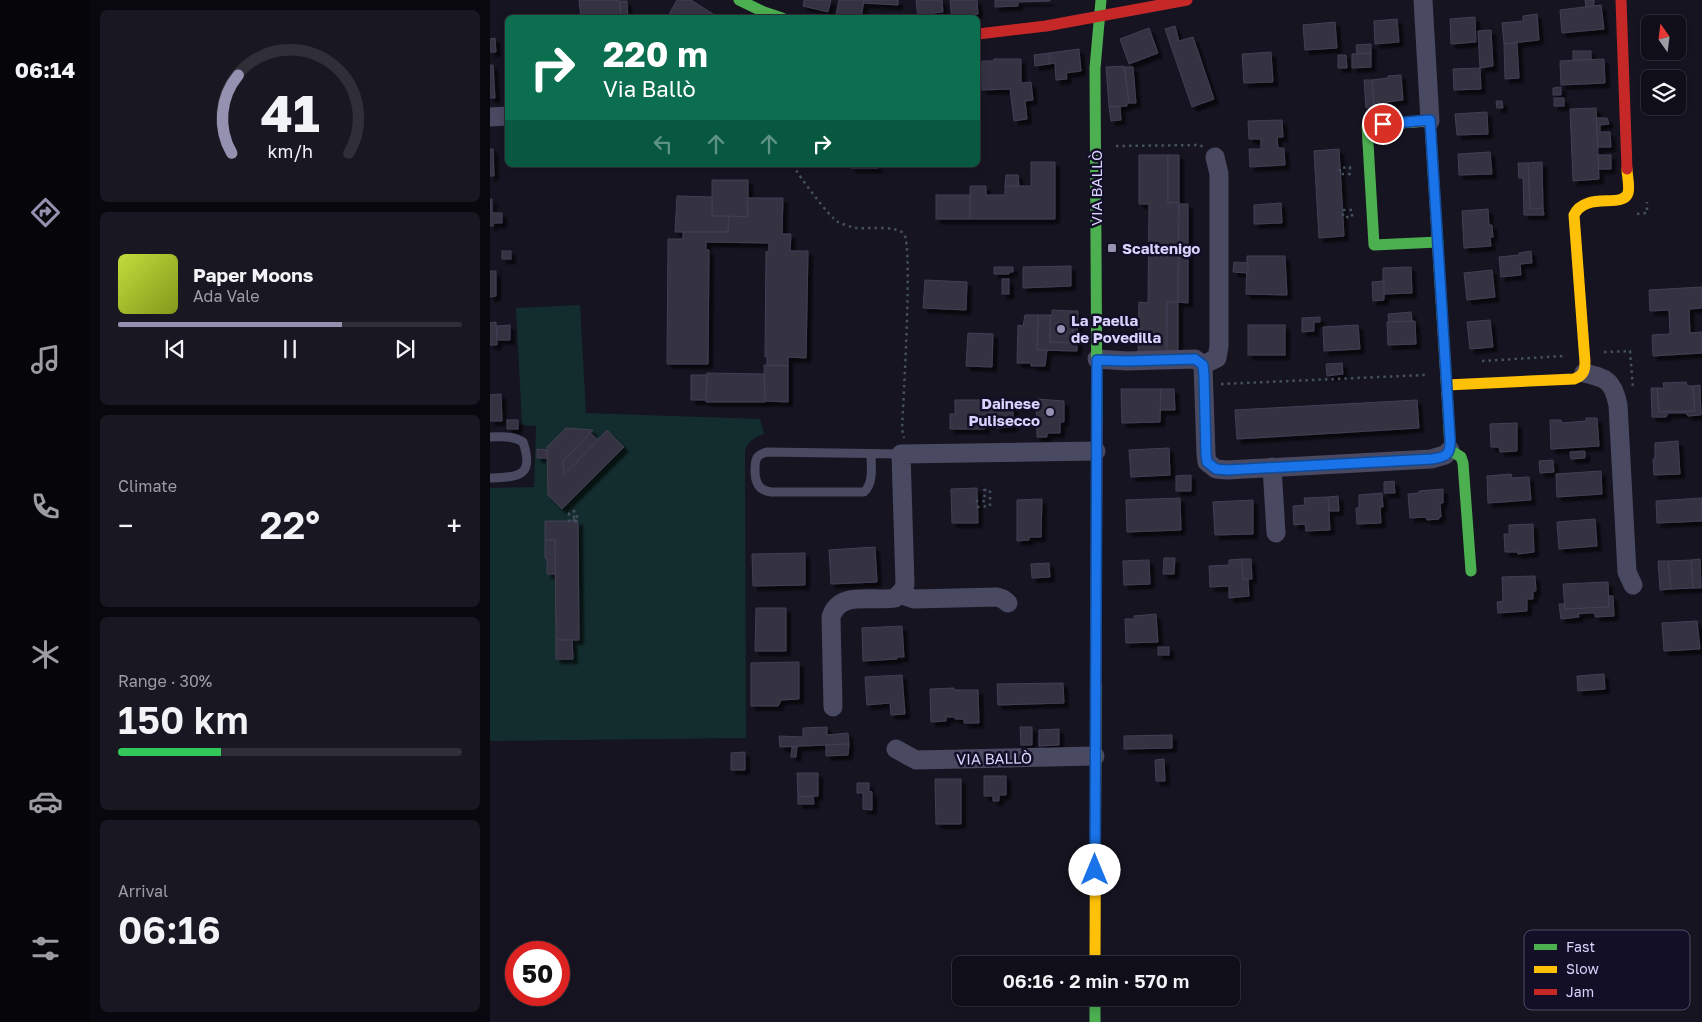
<!DOCTYPE html>
<html lang="en">
<head>
<meta charset="utf-8">
<style>
  body { margin:0; font-family:"Golos Text",sans-serif; background:#191822; color:#f1f3f6; height:100vh; display:flex; flex-direction:column; font-size:19px; white-space:nowrap }
  * { box-sizing:border-box; margin:0 }
  p { font-size:16px; color:#9c9ca2 }
  .icon { flex:none; width:28px; height:28px; fill:none; stroke:currentColor; stroke-width:2; stroke-linecap:round; stroke-linejoin:round }
  .map { position:relative; flex:1; overflow:hidden }
  .drawer { display:flex; flex-direction:column; gap:10px; padding:10px; background:#09080e; width:400px }
  .drawer>* { flex:none }
  .hud { position:absolute; left:15px; top:15px; width:475px; height:152px; border-radius:8px; box-shadow:0 2px 8px #0003,0 0 0 1px #302f38; background:#0b6e4f; color:#fff; overflow:hidden }
  .needle { width:32px; rotate:346deg }
  .controls { position:absolute; left:1151px; top:15px; display:grid; gap:10px }
  .controls a { display:grid; place-items:center; width:45px; height:45px; border-radius:8px; background:#100f19; box-shadow:0 2px 8px #0003,0 0 0 1px #302f38; font-size:25px }
  .speed { position:absolute; left:15px; top:941px; display:flex; gap:10px; font-size:25px; font-weight:700; text-align:center }
  .speed>* { display:grid; place-content:center; width:65px; height:65px; border-radius:50%; background:#100f19; box-shadow:0 2px 8px #0003,0 0 0 1px #302f38; line-height:1 }
  .speed .limit { border:8px solid #d22; background:#fff; color:#111 }
  .pin { position:absolute; display:grid; place-items:center; width:42px; height:42px; color:#fff; margin:-21px; border:2px solid #fff; border-radius:50%; box-shadow:0 1px 5px #0007 }
  .me { position:absolute; width:55px; margin:-28px; rotate:0deg; stroke-linejoin:round; filter:drop-shadow(0 0 4px #0008) }
  .turn { display:flex; align-items:center; gap:18px; height:105px; padding:0 15px; font-size:22px }
  .turn .icon { width:65px; height:65px; stroke-width:2.5 }
  .turn b { display:block; font-size:35px; line-height:42px }
  .lanes { display:flex; align-items:center; height:48px; padding:0 15px; background:#0003; justify-content:center; gap:25px; direction:ltr }
  .lanes .off { opacity:.35 }
  .big { font-size:38px; font-weight:600; line-height:1.1 }
  .drawer .widget { flex:1; display:flex; flex-direction:column; justify-content:center; gap:8px; min-width:0; padding:0 18px; border-radius:8px; background:#191822 }
  .drawer .dial { align-items:center; gap:0 }
  .dial svg { height:130px; overflow:visible; fill:none; stroke:#302f38; stroke-width:7; stroke-linecap:round; text-anchor:middle }
  .dial text { fill:#f1f3f6; stroke:none }
  .song { display:flex; align-items:center; gap:15px }
  .cover { width:60px; height:60px; border-radius:8px; background:linear-gradient(135deg,hsl(70 70% 55%),hsl(70 70% 35%)) }
  .played { height:5px; border-radius:2px; background:linear-gradient(90deg,#9591b1 65%,#302f38 65%) }
  .keys { display:flex; justify-content:space-around; direction:ltr }
  .heat { display:flex; justify-content:space-between; align-items:center; font-size:28px; direction:ltr }
  .charge { height:8px; border-radius:4px; background:linear-gradient(90deg,#34c759 30%,#302f38 0) }
  .trip { position:absolute; left:462px; top:956px; width:288px; height:50px; border-radius:8px; background:#100f19; box-shadow:0 2px 8px #0003,0 0 0 1px #302f38; font-weight:600; line-height:50px; text-align:center }
  main { display:flex; flex:1; min-height:0 }
  .menu { display:flex; flex-direction:column; width:90px; justify-content:space-around; align-items:center; background:#06060a; color:#9c9ca2 }
  .menu .icon { width:35px; height:35px }
  .menu .selected { color:#9591b1 }
  .menu b { font-size:22px; color:#f1f3f6 }
  .map>svg:first-child { display:block }
  .green { fill:#132c2d }
  .building { fill:#343243; stroke:#433f54; filter:url(#shadow) }
  .lines { fill:none; stroke-linecap:round; stroke-linejoin:round }
  .path { stroke:#44505f; stroke-width:2.5; stroke-dasharray:2.5 4; stroke-linecap:butt }
  .lane { stroke:#4a4962; stroke-width:9 }
  .street { stroke:#4a4962; stroke-width:19 }
  .fast { stroke:#4caf50; stroke-width:11 }
  .slow { stroke:#ffc107; stroke-width:11 }
  .jam { stroke:#c62828; stroke-width:11 }
  .route-casing { stroke:#114b97; stroke-width:12 }
  .route { stroke:#1a73e8; stroke-width:9 }
  .poi-dot { fill:#9591b1; stroke:#130f26; stroke-width:2 }
  .labels { text-anchor:middle; dominant-baseline:central; stroke-width:5; stroke-linejoin:round; paint-order:stroke }
  .street-label { font-size:15px; fill:#d9d4ff; stroke:#130f26 }
  .poi-label { font-size:15px; font-weight:bold; fill:#d9d4ff; stroke:#130f26; text-anchor:start }
  .key { fill:#130f26; stroke:#4e4a67; stroke-width:1 }
  .key-label { font-size:14px; fill:#d9d4ff }
</style>
</head>
<body>
<main>
<nav class="menu">
<b>06:14</b>
<svg class="icon selected" aria-label="directions" viewBox="0 0 24 24"><path d="M12 3l9 9-9 9-9-9zM9 14v-3h6M13 9l2 2-2 2"/></svg>
<svg class="icon" aria-label="music" viewBox="0 0 24 24"><path d="M9 18V5l10-2v13"/><circle cx="6" cy="18" r="3"/><circle cx="16" cy="16" r="3"/></svg>
<svg class="icon" aria-label="phone" viewBox="0 0 24 24"><path d="M5 4h4l2 5-3 2q2 4 5 5l2-3 5 2v4C11 20 4 13 5 4z"/></svg>
<svg class="icon" aria-label="climate" viewBox="0 0 24 24"><path d="M12 3v18M4 7l16 10M4 17L20 7"/></svg>
<svg class="icon" aria-label="car" viewBox="0 0 24 24"><path d="M5 17H2v-5l4-1 3-4h7l3 4 3 1v5h-3M9 17h6M6 11h13"/><circle cx="7" cy="17" r="2"/><circle cx="17" cy="17" r="2"/></svg>
<svg class="icon" aria-label="filters" viewBox="0 0 24 24"><path d="M4 7h16M4 17h16"/><circle cx="9" cy="7" r="2"/><circle cx="15" cy="17" r="2"/></svg>
</nav>
<section class="drawer">
<div class="widget dial"><svg viewBox="0 0 100 80">
<path d="M14 69A42 42 0 1 1 86 69"/>
<path d="M14 69A42 42 0 0 1 18 21" stroke="#9591b1"/>
<text x="50" y="56" font-size="32" font-weight="700">41</text>
<text x="50" y="72" font-size="11">km/h</text>
</svg></div>
<div class="widget">
<div class="song"><i class="cover"></i><div><b>Paper Moons</b><p>Ada Vale</p></div></div>
<div class="played"></div>
<div class="keys"><svg class="icon" aria-label="previous" viewBox="0 0 24 24"><path d="M18 5L8 12l10 7zM5 5v14"/></svg><svg class="icon" aria-label="pause" viewBox="0 0 24 24"><path d="M8 5v14M16 5v14"/></svg><svg class="icon" aria-label="next" viewBox="0 0 24 24"><path d="M6 5l10 7-10 7zM19 5v14"/></svg></div>
</div>
<div class="widget"><p>Climate</p>
<div class="heat"><a>−</a><b class="big">22°</b><a>+</a></div>
</div>
<div class="widget"><p>Range · 30%</p><b class="big">150 km</b><div class="charge"></div></div>
<div class="widget"><p>Arrival</p><b class="big">06:16</b></div>
</section>
<div class="map">
<svg width="1212" height="1022" viewBox="0 0 1212 1022">
  <defs>
    <filter id="shadow"><feDropShadow dx="4.5" dy="4.5" stdDeviation="1" flood-color="#0009"/></filter>
  </defs>
  <rect width="100%" height="100%" fill="#161421"/>
  <!-- green -->
  <path class="green" d="M90,305L96,413L270,419L274,434C265,437 258,441 255,451L256,738L0,741V488L44,487L46,426L32,425L26,308Z"/>
  <!-- building -->
  <g class="building">
    <polygon points="89,0 129,0 131,16 91,18"/>
    <polygon points="187,0 201,0 223,14 221,18 177,18"/>
    <polygon points="314,0 341,0 338,12 313,6"/>
    <polygon points="349,0 374,0 371,18 346,16"/>
    <polygon points="374,0 408,0 408,5 373,3"/>
    <polygon points="426,0 452,0 453,12 443,13 444,16 428,17"/>
    <polygon points="460,0 487,0 488,14 473,16 473,18 462,18"/>
    <polygon points="505,0 560,0 560,1 528,2 528,6 505,7"/>
    <polygon points="1095,0 1104,0 1104,6 1096,7"/>
    <polygon points="130,1 137,1 138,18 131,18"/>
    <polygon points="1111,5 1114,29 1072,33 1070,10"/>
    <polygon points="1047,14 1049,40 1014,44 1012,23 1033,21 1033,16"/>
    <polygon points="985,17 986,42 961,44 960,19"/>
    <polygon points="907,19 909,42 885,44 884,21"/>
    <polygon points="845,22 847,48 815,50 813,25"/>
    <polygon points="685,26 689,41 703,37 724,99 702,107 675,29"/>
    <polygon points="659,28 668,53 639,64 630,39"/>
    <polygon points="1001,30 1003,66 990,68 988,31"/>
    <polygon points="5,38 6,52 0,52 0,39"/>
    <polygon points="1027,43 1029,78 1015,79 1014,44"/>
    <polygon points="881,44 881,53 867,54 866,45"/>
    <polygon points="589,49 591,71 576,73 577,79 566,80 565,63 559,64 559,53"/>
    <rect x="1083" y="51" width="18" height="9"/>
    <polygon points="781,52 783,82 754,83 752,54"/>
    <polygon points="559,53 559,64 545,66 544,55"/>
    <polygon points="881,53 881,67 862,68 862,54"/>
    <polygon points="848,55 856,55 857,68 848,68"/>
    <polygon points="504,59 531,59 531,83 541,82 543,100 535,101 537,119 524,121 520,89 492,90 492,82 488,82 488,65 492,65 492,61 503,61"/>
    <polygon points="1114,59 1115,83 1071,85 1070,61"/>
    <polygon points="0,65 3,65 5,98 0,98"/>
    <polygon points="634,66 639,103 637,103 637,106 619,107 616,67"/>
    <polygon points="635,67 643,67 646,103 639,103"/>
    <polygon points="990,68 991,89 964,90 963,69"/>
    <polygon points="911,75 913,100 897,102 897,104 887,104 888,107 884,107 882,80 898,78 898,76"/>
    <polygon points="874,80 882,80 884,107 876,108"/>
    <polygon points="1071,87 1071,95 1063,95 1063,88"/>
    <rect x="1064" y="98" width="10" height="8"/>
    <polygon points="1006,101 1012,101 1013,108 1007,108"/>
    <polygon points="630,106 631,120 621,121 619,107"/>
    <polygon points="1106,108 1109,179 1083,181 1080,109"/>
    <polygon points="997,112 998,134 967,135 965,114"/>
    <polygon points="1106,118 1117,118 1119,124 1110,125 1110,132 1120,132 1121,147 1108,147"/>
    <polygon points="792,120 793,137 787,137 788,148 794,148 795,165 760,167 759,149 771,149 771,139 759,139 758,121"/>
    <polygon points="0,149 3,149 4,176 0,176"/>
    <polygon points="849,149 854,236 829,238 824,151"/>
    <polygon points="1000,152 1002,174 969,175 968,154"/>
    <polygon points="649,155 678,155 678,203 689,202 688,302 677,302 677,352 648,352 649,302 658,303 659,204 649,204"/>
    <polygon points="678,155 689,155 689,202 678,203"/>
    <polygon points="1108,155 1121,155 1121,169 1109,169"/>
    <polygon points="541,162 565,162 565,219 480,219 480,186 496,186 496,195 515,195 515,186 541,186"/>
    <polygon points="1052,162 1053,208 1040,209 1038,163"/>
    <polygon points="1028,163 1038,163 1040,209 1053,208 1054,215 1034,215 1033,178 1029,178"/>
    <polygon points="362,165 388,165 388,168 361,168"/>
    <polygon points="516,175 528,175 529,186 515,186"/>
    <polygon points="222,180 258,180 258,217 222,216"/>
    <rect x="446" y="195" width="34" height="24"/>
    <polygon points="187,196 222,197 222,216 239,216 238,232 185,232"/>
    <polygon points="257,198 293,198 292,234 301,234 300,251 318,251 316,358 298,357 298,366 277,365 277,356 275,357 276,252 279,251 279,243 216,242 216,250 219,250 218,364 177,364 178,239 193,239 193,232 238,232 239,216 258,217"/>
    <polygon points="0,199 2,199 2,213 12,213 12,223 3,223 3,226 0,226"/>
    <polygon points="791,203 792,223 764,224 764,205"/>
    <polygon points="689,204 698,204 698,303 688,302"/>
    <polygon points="998,209 999,225 1002,225 1003,237 1000,237 1001,246 974,248 972,211"/>
    <rect x="12" y="251" width="9" height="8"/>
    <polygon points="1041,251 1042,263 1030,264 1031,275 1011,277 1009,257 1029,255 1029,253"/>
    <polygon points="757,256 795,256 797,295 756,294"/>
    <polygon points="744,262 758,263 758,273 743,272"/>
    <polygon points="581,266 581,286 533,288 533,267"/>
    <polygon points="504,267 523,267 523,272 519,272 519,274 504,274"/>
    <polygon points="921,267 922,293 893,294 893,268"/>
    <polygon points="1002,270 1005,297 977,300 974,273"/>
    <polygon points="0,271 6,271 6,296 0,297"/>
    <rect x="512" y="279" width="7" height="15"/>
    <polygon points="435,280 477,282 476,310 433,308"/>
    <polygon points="894,281 894,300 883,301 882,282"/>
    <polygon points="1212,287 1212,308 1199,309 1200,333 1212,332 1212,353 1163,356 1162,335 1180,334 1179,310 1160,311 1159,290"/>
    <rect x="677" y="302" width="11" height="50"/>
    <polygon points="562,310 582,311 583,343 560,342 560,315 562,315"/>
    <polygon points="582,311 588,311 587,351 547,350 548,315 560,315 560,342 583,343"/>
    <polygon points="921,312 922,321 899,322 898,314"/>
    <polygon points="535,315 548,315 547,350 557,350 555,366 541,366 541,363 527,363 528,325 533,326"/>
    <polygon points="830,317 830,322 824,322 824,331 812,332 812,318"/>
    <polygon points="1000,320 1003,347 980,349 977,322"/>
    <polygon points="925,321 926,344 898,345 897,322"/>
    <polygon points="6,322 7,345 0,345 0,323"/>
    <polygon points="20,325 20,340 7,340 7,326"/>
    <rect x="758" y="325" width="37" height="30"/>
    <polygon points="868,325 870,349 834,351 833,327"/>
    <polygon points="478,333 503,334 502,367 476,366"/>
    <polygon points="852,363 853,374 837,376 836,364"/>
    <polygon points="274,365 298,366 298,402 275,401"/>
    <polygon points="217,373 274,374 275,402 216,402"/>
    <polygon points="201,375 217,375 216,400 201,400"/>
    <polygon points="1196,382 1197,386 1203,386 1205,411 1169,412 1167,388 1174,388 1173,383"/>
    <polygon points="1210,385 1211,415 1198,416 1196,413 1178,413 1176,417 1162,417 1161,388 1167,388 1169,412 1205,411 1203,386"/>
    <polygon points="631,389 671,389 670,422 632,423"/>
    <polygon points="671,389 684,389 685,410 670,410"/>
    <polygon points="11,394 12,421 0,421 0,395"/>
    <polygon points="546,399 574,401 574,422 570,422 570,433 557,433 557,437 547,437"/>
    <polygon points="465,400 523,400 523,427 506,428 506,424 495,424 495,429 460,429 460,414 465,414"/>
    <polygon points="927,400 929,428 747,439 745,410"/>
    <polygon points="1096,418 1107,418 1109,446 1061,449 1060,420 1071,420 1072,423 1096,421"/>
    <rect x="17" y="420" width="11" height="9"/>
    <polygon points="1027,423 1027,451 1010,452 1009,447 1001,447 1000,424"/>
    <polygon points="76,428 103,430 73,461 74,475 117,430 134,447 72,509 58,495 57,447"/>
    <polygon points="100,433 108,440 74,475 73,461"/>
    <polygon points="1188,441 1190,474 1164,475 1163,459 1165,459 1165,443"/>
    <polygon points="679,448 680,475 641,477 639,450"/>
    <polygon points="47,449 57,450 57,458 47,458"/>
    <polygon points="1095,451 1095,458 1081,459 1080,452"/>
    <polygon points="1063,460 1064,472 1050,473 1049,461"/>
    <polygon points="1111,471 1112,494 1067,497 1066,474"/>
    <polygon points="1021,474 1022,478 1039,477 1041,500 998,503 997,476"/>
    <polygon points="701,475 701,491 686,491 686,476"/>
    <polygon points="904,481 905,493 894,493 894,482"/>
    <polygon points="487,488 488,523 462,523 461,489"/>
    <polygon points="953,489 953,503 950,503 951,517 949,517 949,519 937,520 936,517 920,518 918,494 929,493 929,491"/>
    <polygon points="892,493 893,507 890,507 891,523 867,524 866,508 869,508 869,495"/>
    <polygon points="848,496 849,511 839,511 838,497"/>
    <polygon points="838,497 840,530 816,531 815,524 804,525 803,506 815,505 814,498"/>
    <polygon points="690,498 691,530 637,532 636,500"/>
    <polygon points="1212,498 1212,521 1167,523 1166,501"/>
    <polygon points="552,499 551,537 539,537 539,540 527,541 527,500"/>
    <polygon points="763,500 763,534 725,535 723,502"/>
    <polygon points="1105,519 1107,546 1069,549 1067,522"/>
    <polygon points="55,521 88,521 89,640 66,640 65,540 55,540"/>
    <polygon points="1043,524 1044,552 1028,554 1027,552 1015,552 1014,534 1019,534 1019,525"/>
    <polygon points="55,540 65,540 65,574 57,574 57,559 55,558"/>
    <polygon points="385,547 387,582 341,584 339,550"/>
    <polygon points="315,553 315,585 263,586 262,554"/>
    <polygon points="674,558 685,558 684,574 673,574"/>
    <polygon points="752,559 753,579 758,579 759,596 739,598 739,586 720,587 719,566 739,565 739,560"/>
    <polygon points="752,559 761,559 762,579 753,579"/>
    <polygon points="1210,559 1211,588 1203,588 1201,560"/>
    <polygon points="659,560 660,584 634,585 633,561"/>
    <polygon points="1201,560 1203,588 1181,589 1178,561"/>
    <polygon points="1168,561 1178,561 1181,589 1170,590"/>
    <polygon points="559,563 560,577 542,578 541,564"/>
    <polygon points="1045,576 1046,591 1043,591 1043,599 1037,599 1037,611 1008,613 1007,602 1013,601 1012,577"/>
    <polygon points="1118,582 1119,607 1075,609 1073,584"/>
    <polygon points="1119,596 1123,596 1124,616 1105,617 1105,613 1097,613 1088,614 1089,617 1071,619 1069,604 1074,604 1075,609 1119,607"/>
    <polygon points="266,608 296,608 296,651 265,651"/>
    <polygon points="666,614 668,642 636,643 635,619 645,619 644,616"/>
    <polygon points="1207,621 1210,649 1174,651 1172,623"/>
    <polygon points="412,626 414,657 407,657 407,659 373,661 372,628"/>
    <polygon points="66,640 82,640 83,659 66,659"/>
    <rect x="668" y="647" width="11" height="8"/>
    <polygon points="309,662 309,699 291,700 288,706 261,706 261,663"/>
    <polygon points="1114,674 1115,689 1088,691 1087,676"/>
    <polygon points="412,675 415,714 401,715 400,703 377,705 375,677"/>
    <polygon points="573,683 574,703 508,705 507,684"/>
    <polygon points="464,688 464,690 488,690 489,723 474,723 474,719 465,719 465,717 456,717 456,721 441,722 440,689"/>
    <polygon points="337,727 337,735 358,733 359,744 290,747 289,736 313,737 313,728"/>
    <polygon points="530,727 542,727 542,745 531,745"/>
    <polygon points="569,729 569,745 549,746 549,730"/>
    <polygon points="682,735 682,748 634,749 634,736"/>
    <polygon points="359,744 358,755 336,756 336,745"/>
    <polygon points="302,747 307,747 306,757 301,757"/>
    <polygon points="255,752 255,770 241,770 241,753"/>
    <polygon points="674,759 675,781 666,781 665,760"/>
    <polygon points="307,773 328,773 328,796 308,797"/>
    <polygon points="494,776 516,776 516,795 509,795 509,801 503,801 503,796 494,796"/>
    <polygon points="445,779 471,779 471,824 446,824"/>
    <polygon points="367,783 379,783 379,791 382,792 382,810 373,809 373,793 367,793"/>
    <polygon points="323,796 324,804 308,804 308,797"/>
  </g>
  <g class="lines">
    <!-- path -->
    <g class="path">
      <polyline points="626,146 710,145 713,147"/>
      <path d="M303,165C308,175 340,218 348,222C353,224 360,227 366,228C378,229 406,225 414,234C423,245 413,404 412,429L414,438"/>
      <polygon points="860,167 860,174 850,174 850,168"/>
      <rect x="853" y="210" width="9" height="7"/>
      <polyline points="1147,214 1157,213 1157,202"/>
      <polyline points="1114,352 1140,351 1143,388"/>
      <polyline points="992,361 1073,356"/>
      <polyline points="731,384 935,375"/>
      <polygon points="494,490 500,490 500,506 488,507 487,501 495,501"/>
      <polygon points="83,511 86,512 88,521 84,521 84,515 84,521 79,521 79,513"/>
    </g>
    <!-- lane -->
    <g class="lane">
      <path d="M0,437C12,437 22,435 33,442C45,477 28,477 0,478"/>
      <path d="M381,454C381,466 384,483 374,492H281C268,490 265,482 265,470C265,466 265,461 267,458C269,454 274,453 277,452L411,454"/>
    </g>
    <!-- street -->
    <g class="street">
      <polyline points="933,0 940,121"/>
      <polyline points="0,117 18,116"/>
      <polyline points="607,359 637,361 705,359 713,365"/>
      <polyline points="713,365 716,454 717,462 726,469 737,470 941,459 955,455 960,450"/>
      <polyline points="713,365 727,358 729,346 729,174 725,157"/>
      <path d="M1094,373C1117,378 1123,381 1128,405L1137,572L1143,585"/>
      <polyline points="782,467 786,533"/>
      <polyline points="410,594 424,599 507,597 513,599 518,603"/>
      <path d="M343,707L341,617C349,590 382,602 405,598L413,590L415,584L411,454L606,451"/>
      <polyline points="406,749 426,760 605,756"/>
    </g>
    <!-- fast -->
    <g class="fast">
      <polyline points="249,0 274,12 292,18"/>
      <polyline points="923,122 877,126 884,245 948,242"/>
      <polyline points="958,409 960,450 971,457 973,463 981,571"/>
      <polyline points="607,424 605,68 611,0"/>
      <polyline points="605,998 605,1022"/>
    </g>
    <!-- slow -->
    <g class="slow">
      <polyline points="923,122 940,121 958,409"/>
      <path d="M957,385L1084,379C1093,376 1095,371 1095,362L1084,215C1095,191 1133,209 1138,193C1140,186 1137,176 1137,169"/>
      <polyline points="605,965 606,685"/>
    </g>
    <!-- jam -->
    <g class="jam">
      <polyline points="1131,0 1137,169"/>
      <polyline points="488,34 556,26 697,0"/>
      <polyline points="606,685 607,424"/>
    </g>
  </g>
  <g class="lines">
    <!-- route casing -->
    <g class="route-casing">
      <path id="route" d="M605,870L607,360L637,361L705,359L713,365L714,375L716,454L717,462L726,469L737,470L942,459C957,457 961,454 960,438L940,120L893,124"/>
    </g>
    <!-- route -->
    <use href="#route" class="route"/>
  </g>
  <!-- markers -->
  <g class="poi-dot">
    <rect x="617" y="243" width="10" height="10" rx="2.5"/>
    <circle cx="571" cy="329" r="5"/>
    <circle cx="560" cy="412" r="5"/>
  </g>
  <g class="labels">
    <!-- street labels -->
    <g class="street-label">
      <text transform="translate(606 188) rotate(-90)">VIA BALLÒ</text>
      <text transform="translate(504 758) rotate(-1)">VIA BALLÒ</text>
    </g>
    <!-- poi labels -->
    <g class="poi-label">
      <text x="632" y="248">Scaltenigo</text>
      <text x="581" y="320">La Paella<tspan x="581" dy="17">de Povedilla</tspan></text>
      <text x="550" y="403" text-anchor="end">Dainese<tspan x="550" dy="17">Pulisecco</tspan></text>
    </g>
  </g>
  <!-- legend -->
  <rect x="1034" y="930" width="166" height="80" rx="8" class="key"/>
  <rect x="1044" y="944" width="23" height="6" fill="#4caf50"/>
  <rect x="1044" y="966" width="23" height="7" fill="#ffc107"/>
  <rect x="1044" y="989" width="23" height="6" fill="#c62828"/>
  <g class="key-label">
    <text x="1076" y="952">Fast</text>
    <text x="1076" y="974">Slow</text>
    <text x="1076" y="997">Jam</text>
  </g>
</svg>
<div class="controls">
<a><svg class="needle" viewBox="-14 -14 28 28"><path d="M0-13l5 13h-10z" fill="#e53935"/><path d="M0 13l5-13h-10z" fill="#9c9ca2"/></svg></a>
<a><svg class="icon" aria-label="layers" viewBox="0 0 24 24"><path d="M12 4l9 5-9 5-9-5zM3 14l9 5 9-5"/></svg></a>
</div>
<div class="speed"><div class="limit">50</div></div>
<div class="pin" style="left:893px;top:124px;background:#d93025"><svg class="icon" aria-label="arrive" viewBox="0 0 24 24"><path d="M6 21V4h12l-3 4 3 4H6"/></svg></div>
<svg class="me" style="left:605px;top:870px" viewBox="-20 -20 40 40"><circle r="19" fill="#fff"/><path d="M0-13L10 11 0 6-10 11z" fill="#1a73e8"/></svg>
<div class="trip">06:16 · 2 min · 570 m</div>
<div class="hud">
<div class="turn"><svg class="icon" aria-label="right" viewBox="0 0 24 24"><path d="M7 20v-9h11M14 6l5 5-5 5"/></svg><div><b>220 m</b>Via Ballò</div></div>
<div class="lanes"><svg class="icon off" aria-label="left" viewBox="0 0 24 24"><path d="M17 20v-9H6M10 6l-5 5 5 5"/></svg><svg class="icon off" aria-label="ahead" viewBox="0 0 24 24"><path d="M12 20V5M6 11l6-6 6 6"/></svg><svg class="icon off" aria-label="ahead" viewBox="0 0 24 24"><path d="M12 20V5M6 11l6-6 6 6"/></svg><svg class="icon" aria-label="right" viewBox="0 0 24 24"><path d="M7 20v-9h11M14 6l5 5-5 5"/></svg></div>
</div>
</div>
</main>
</body>
</html>
